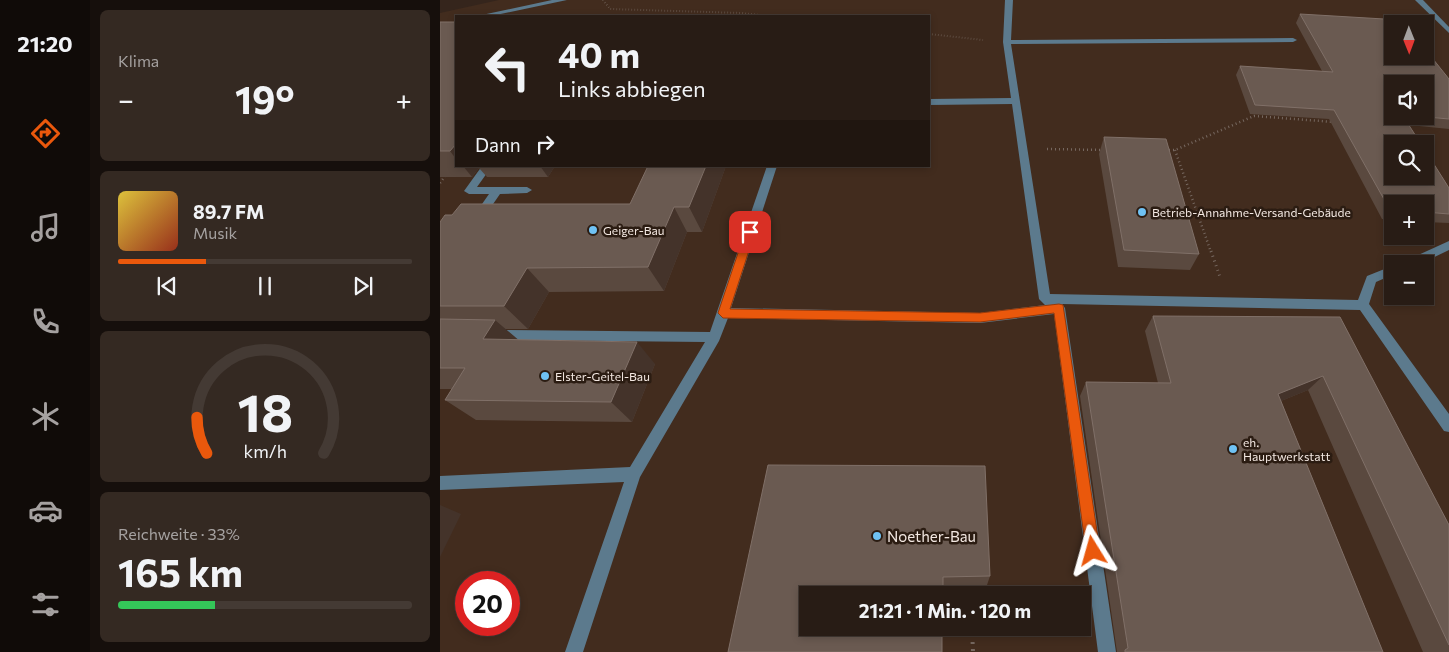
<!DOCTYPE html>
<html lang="de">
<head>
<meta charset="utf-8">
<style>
  body { margin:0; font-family:Commissioner,sans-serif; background:#342922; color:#f1f3f6; height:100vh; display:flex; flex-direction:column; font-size:19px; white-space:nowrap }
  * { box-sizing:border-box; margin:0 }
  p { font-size:16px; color:#a5a1a0 }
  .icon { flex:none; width:28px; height:28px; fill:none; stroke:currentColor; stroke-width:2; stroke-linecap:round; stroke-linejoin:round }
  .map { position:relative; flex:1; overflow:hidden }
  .drawer { display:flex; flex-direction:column; gap:10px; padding:10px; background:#160f0c; width:350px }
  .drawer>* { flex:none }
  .banner { position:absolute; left:15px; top:15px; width:475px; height:152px; border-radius:0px; box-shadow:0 2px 8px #0003,0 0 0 1px #443a34; background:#281c15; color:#f1f3f6; overflow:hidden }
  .needle { width:32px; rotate:179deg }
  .fabs { position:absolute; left:944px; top:15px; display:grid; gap:10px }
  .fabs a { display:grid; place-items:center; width:50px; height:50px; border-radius:0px; background:#281c15; box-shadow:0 2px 8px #0003,0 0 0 1px #443a34; font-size:25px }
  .speed { position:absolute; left:15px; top:571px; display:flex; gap:10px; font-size:25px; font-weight:700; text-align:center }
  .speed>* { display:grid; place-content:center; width:65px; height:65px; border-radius:50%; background:#281c15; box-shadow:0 2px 8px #0003,0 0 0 1px #443a34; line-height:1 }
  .speed .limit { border:8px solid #d22; background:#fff; color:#111 }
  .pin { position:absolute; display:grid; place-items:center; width:42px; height:42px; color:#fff; margin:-21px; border-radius:10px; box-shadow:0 2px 8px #0006 }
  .me { position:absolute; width:55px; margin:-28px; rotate:352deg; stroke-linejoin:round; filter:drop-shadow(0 0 4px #0008) }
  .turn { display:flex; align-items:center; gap:18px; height:105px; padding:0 20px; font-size:22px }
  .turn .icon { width:65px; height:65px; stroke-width:2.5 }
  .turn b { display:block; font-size:35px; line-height:42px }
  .then { display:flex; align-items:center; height:48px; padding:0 20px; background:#0003; gap:10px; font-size:19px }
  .big { font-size:38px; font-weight:700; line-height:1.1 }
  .drawer .card { flex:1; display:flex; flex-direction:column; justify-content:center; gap:8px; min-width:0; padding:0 18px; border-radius:8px; background:#342922 }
  .drawer .dial { align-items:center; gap:0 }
  .dial svg { height:130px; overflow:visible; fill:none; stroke:#443a34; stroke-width:7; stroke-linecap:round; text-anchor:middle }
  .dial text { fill:#f1f3f6; stroke:none }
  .song { display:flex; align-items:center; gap:15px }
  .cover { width:60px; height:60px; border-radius:8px; background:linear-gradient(135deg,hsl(50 70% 55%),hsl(10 70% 35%)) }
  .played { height:5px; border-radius:2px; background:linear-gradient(90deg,#ea580c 30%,#443a34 30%) }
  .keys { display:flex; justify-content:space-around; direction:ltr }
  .heat { display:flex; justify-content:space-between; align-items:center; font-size:28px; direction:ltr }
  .charge { height:8px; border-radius:4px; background:linear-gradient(90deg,#34c759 33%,#443a34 0) }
  .trip { position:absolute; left:359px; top:586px; width:292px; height:50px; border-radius:0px; background:#281c15; box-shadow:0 2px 8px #0003,0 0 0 1px #443a34; font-weight:700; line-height:50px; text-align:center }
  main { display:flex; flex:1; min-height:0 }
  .menu { display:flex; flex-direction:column; width:90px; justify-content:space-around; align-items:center; background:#100b08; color:#a5a1a0 }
  .menu .icon { width:35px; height:35px }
  .menu .selected { color:#ea580c }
  .menu b { font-size:22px; color:#f1f3f6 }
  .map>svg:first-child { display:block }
  .built { fill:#422c1e; fill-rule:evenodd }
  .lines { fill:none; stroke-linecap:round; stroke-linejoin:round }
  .path-far3 { stroke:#766860; stroke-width:2; stroke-dasharray:0.5 2.5; stroke-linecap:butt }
  .path-far2 { stroke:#766860; stroke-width:2.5; stroke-dasharray:1 3; stroke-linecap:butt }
  .path-far1 { stroke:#766860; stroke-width:3; stroke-dasharray:1 4; stroke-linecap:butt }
  .path { stroke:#766860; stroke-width:4; stroke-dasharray:2 5; stroke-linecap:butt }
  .minor { fill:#5c7a8d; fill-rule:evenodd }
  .wall { fill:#5a493f; fill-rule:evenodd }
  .shaded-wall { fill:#44332a }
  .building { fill:#6a5a51; stroke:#807068 }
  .route { fill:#ea580c; stroke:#983908 }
  .poi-dot { fill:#6fc2f4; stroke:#2b1c12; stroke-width:2 }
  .labels { text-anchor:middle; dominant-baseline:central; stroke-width:5; stroke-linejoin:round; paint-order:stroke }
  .poi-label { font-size:12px; fill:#f3e8e2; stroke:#2b1c12; text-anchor:start }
  .near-poi-label { font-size:15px; fill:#f3e8e2; stroke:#2b1c12; text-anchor:start }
</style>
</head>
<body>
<main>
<nav class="menu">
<b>21:20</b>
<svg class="icon selected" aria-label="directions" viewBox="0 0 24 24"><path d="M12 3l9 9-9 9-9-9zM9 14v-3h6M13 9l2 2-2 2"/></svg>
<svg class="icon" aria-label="music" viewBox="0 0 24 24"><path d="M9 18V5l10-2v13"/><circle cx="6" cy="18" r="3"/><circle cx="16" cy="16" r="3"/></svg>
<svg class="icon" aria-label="phone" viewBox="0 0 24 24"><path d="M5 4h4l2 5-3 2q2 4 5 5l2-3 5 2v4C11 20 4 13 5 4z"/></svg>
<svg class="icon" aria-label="climate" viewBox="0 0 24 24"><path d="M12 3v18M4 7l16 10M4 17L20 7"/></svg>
<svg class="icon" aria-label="car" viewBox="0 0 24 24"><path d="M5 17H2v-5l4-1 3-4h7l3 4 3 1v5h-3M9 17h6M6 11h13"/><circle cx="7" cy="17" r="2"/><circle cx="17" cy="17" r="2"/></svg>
<svg class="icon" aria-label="filters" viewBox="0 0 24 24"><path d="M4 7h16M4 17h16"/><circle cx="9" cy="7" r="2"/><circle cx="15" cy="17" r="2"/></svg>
</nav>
<section class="drawer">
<div class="card"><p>Klima</p>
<div class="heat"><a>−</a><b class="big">19°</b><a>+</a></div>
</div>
<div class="card">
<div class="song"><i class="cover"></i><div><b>89.7 FM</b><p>Musik</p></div></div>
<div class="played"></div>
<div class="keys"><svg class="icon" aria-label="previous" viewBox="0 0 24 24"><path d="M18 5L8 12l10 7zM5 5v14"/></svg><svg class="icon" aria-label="pause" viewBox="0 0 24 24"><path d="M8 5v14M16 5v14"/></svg><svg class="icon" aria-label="next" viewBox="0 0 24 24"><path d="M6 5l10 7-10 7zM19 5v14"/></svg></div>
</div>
<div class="card dial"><svg viewBox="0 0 100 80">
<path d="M14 69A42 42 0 1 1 86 69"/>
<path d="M14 69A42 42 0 0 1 8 47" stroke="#ea580c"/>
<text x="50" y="56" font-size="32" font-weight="700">18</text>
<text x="50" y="72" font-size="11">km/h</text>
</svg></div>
<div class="card"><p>Reichweite · 33%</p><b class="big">165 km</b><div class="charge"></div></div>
</section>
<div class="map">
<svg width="1009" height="652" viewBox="0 0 1009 652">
  <rect width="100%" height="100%" fill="#35251c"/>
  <!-- built -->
  <path class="built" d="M59,0H1009V652H0V13ZM16,16H489V166H16ZM952,24H985V56H952ZM952,84H985V116H952ZM952,144H985V176H952ZM952,204H985V236H952ZM952,264H985V296H952ZM26,582H69V625H26ZM368,595H642V628H368Z"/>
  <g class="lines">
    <!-- path-far3 -->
    <g class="path-far3">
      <polyline points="163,0 170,9 302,13 330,16"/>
      <polyline points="489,34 543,40"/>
      <polyline points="989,56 987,53 994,45"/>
    </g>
    <!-- path-far2 -->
    <g class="path-far2">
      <polyline points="607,149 664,150"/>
      <polyline points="725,150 735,150 814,116 894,122"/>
      <polyline points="735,150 771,252"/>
      <polyline points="0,183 6,175"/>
    </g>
    <!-- path-far1 -->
    <polyline class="path-far1" points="771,251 780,277"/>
    <!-- path -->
    <g class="path">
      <polyline points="531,588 531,595"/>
      <polyline points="532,628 533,652"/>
    </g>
    <!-- minor -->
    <g class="minor">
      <polygon points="112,0 127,0 51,16 37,16"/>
      <polygon points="565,0 573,0 571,40 853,38 857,40 853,42 571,44 610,294 918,300 927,276 952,266 952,275 936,282 929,304 1009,414 1009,432 1004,431 920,310 622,304 625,308 676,652 658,652 614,314 540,323 288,318 279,341 200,477 143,652 125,652 184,482 0,490 0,476 190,467 265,342 57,340 53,339 51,335 53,331 57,330 270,332 327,166 337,166 291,308 540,313 605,305 599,299 572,104 489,105 489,99 571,98 563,42"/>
      <polygon points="975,0 983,0 1009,27 1009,33"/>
      <polygon points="42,166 52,166 37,187 87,187 92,190 87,193 60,194 42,220 34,220 33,217 49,194 29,194 24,191"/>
      <polygon points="1009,241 1009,250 980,264 963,264 965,261"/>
    </g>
  </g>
  <!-- wall -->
  <g class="wall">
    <path d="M860,14L1009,79V129L969,125L1009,188V223L985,222V204H952V219H942L889,119L810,114L796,75L800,66L882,71L856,23ZM985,84V116H952Z"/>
    <polygon points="0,22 16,22 16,166 115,166 108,177 47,177 39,168 32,177 0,177"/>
    <polygon points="664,137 759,254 750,270 678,267 659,154"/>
    <polygon points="286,166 262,232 247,232 224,291 109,292 88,329 65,329 78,340 215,364 192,422 36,420 5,400 12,389 0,389 0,222 190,204"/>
    <polygon points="713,316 900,317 1009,525 1009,652 983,652 868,390 841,401 943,652 677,652 640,396 646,382 718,383 705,331"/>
    <polygon points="328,465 550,576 546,588 503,589"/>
  </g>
  <!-- shaded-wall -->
  <g class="shaded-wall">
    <polygon points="16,144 16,159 10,151"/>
    <polygon points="23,166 38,166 39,168 32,177"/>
    <polygon points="100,166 115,166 108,177"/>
    <polygon points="266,166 286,166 262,232 249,207"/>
    <polygon points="234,207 247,232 224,291 208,267"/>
    <polygon points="87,268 109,292 88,329 64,306"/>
    <polygon points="55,320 81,342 43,339"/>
    <polygon points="197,342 215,364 192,422 171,402"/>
    <polygon points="883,376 868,390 824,408 838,394"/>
    <polygon points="0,505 21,514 0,557"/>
  </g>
  <!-- building -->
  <g class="building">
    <polygon points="860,14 961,20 964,24 952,24 952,56 985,56 985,49 1009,79 1009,119 976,116 985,116 985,84 952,84 952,116 963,116 981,144 952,144 952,176 985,176 985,150 1009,188 1009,214 985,212 985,204 952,204 952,210 950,210 894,110 815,105 800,66 893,72"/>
    <polygon points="0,22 16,22 16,69 14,71 16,71 16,144 10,151 0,151"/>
    <polygon points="664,137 726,139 759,254 684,250"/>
    <polygon points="208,166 266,166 249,207 234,207 208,267 87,268 64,306 0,306 0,222 5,215 12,215 21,204 190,204"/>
    <polygon points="713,316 900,317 1009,525 1009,645 883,376 838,394 943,652 685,652 685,650 688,648 646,382 731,383"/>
    <polygon points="0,319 55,320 43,339 197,342 171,402 5,400 25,368 0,368"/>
    <polygon points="328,465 545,466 550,576 503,577 503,595 368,595 368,628 502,628 502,652 288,652"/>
  </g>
  <!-- route -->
  <polygon class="route" points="310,228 315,232 290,309 540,313 619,304 623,305 660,551 658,556 653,558 648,556 646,551 614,313 540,322 283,318 278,313 305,232"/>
  <!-- markers -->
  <g class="poi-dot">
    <circle cx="702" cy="212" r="5"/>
    <circle cx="153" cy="230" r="5"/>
    <circle cx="105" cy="376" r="5"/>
    <circle cx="793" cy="449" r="5"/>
    <circle cx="437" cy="536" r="5"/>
  </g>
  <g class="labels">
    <!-- poi labels -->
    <g class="poi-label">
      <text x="712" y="212">Betrieb-Annahme-Versand-Gebäude</text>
      <text x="163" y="230">Geiger-Bau</text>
      <text x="115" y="376">Elster-Geitel-Bau</text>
      <text x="803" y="442">eh.<tspan x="803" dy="14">Hauptwerkstatt</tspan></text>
    </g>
    <!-- near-poi labels -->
    <g class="near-poi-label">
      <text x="447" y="536">Noether-Bau</text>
    </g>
  </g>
</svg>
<div class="fabs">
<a><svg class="needle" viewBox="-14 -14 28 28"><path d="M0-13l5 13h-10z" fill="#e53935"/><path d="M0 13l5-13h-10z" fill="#a5a1a0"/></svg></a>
<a><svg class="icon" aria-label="sound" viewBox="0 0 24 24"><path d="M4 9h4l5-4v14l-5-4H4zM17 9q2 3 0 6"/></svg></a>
<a><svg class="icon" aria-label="search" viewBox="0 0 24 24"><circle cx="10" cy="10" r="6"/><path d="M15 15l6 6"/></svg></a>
<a>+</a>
<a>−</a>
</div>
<div class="speed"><div class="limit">20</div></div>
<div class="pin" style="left:310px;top:232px;background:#d93025"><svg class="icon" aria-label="arrive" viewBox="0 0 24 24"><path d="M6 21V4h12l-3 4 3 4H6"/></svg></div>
<svg class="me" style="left:653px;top:551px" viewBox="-20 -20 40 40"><path d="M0-17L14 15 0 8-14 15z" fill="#ea580c" stroke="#fff" stroke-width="4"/></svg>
<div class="trip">21:21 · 1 Min. · 120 m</div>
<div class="banner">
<div class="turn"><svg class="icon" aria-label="left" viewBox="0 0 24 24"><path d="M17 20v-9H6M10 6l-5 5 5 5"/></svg><div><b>40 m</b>Links abbiegen</div></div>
<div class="then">Dann<svg class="icon" aria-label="right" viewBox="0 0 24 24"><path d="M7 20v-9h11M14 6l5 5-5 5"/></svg></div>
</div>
</div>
</main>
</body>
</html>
